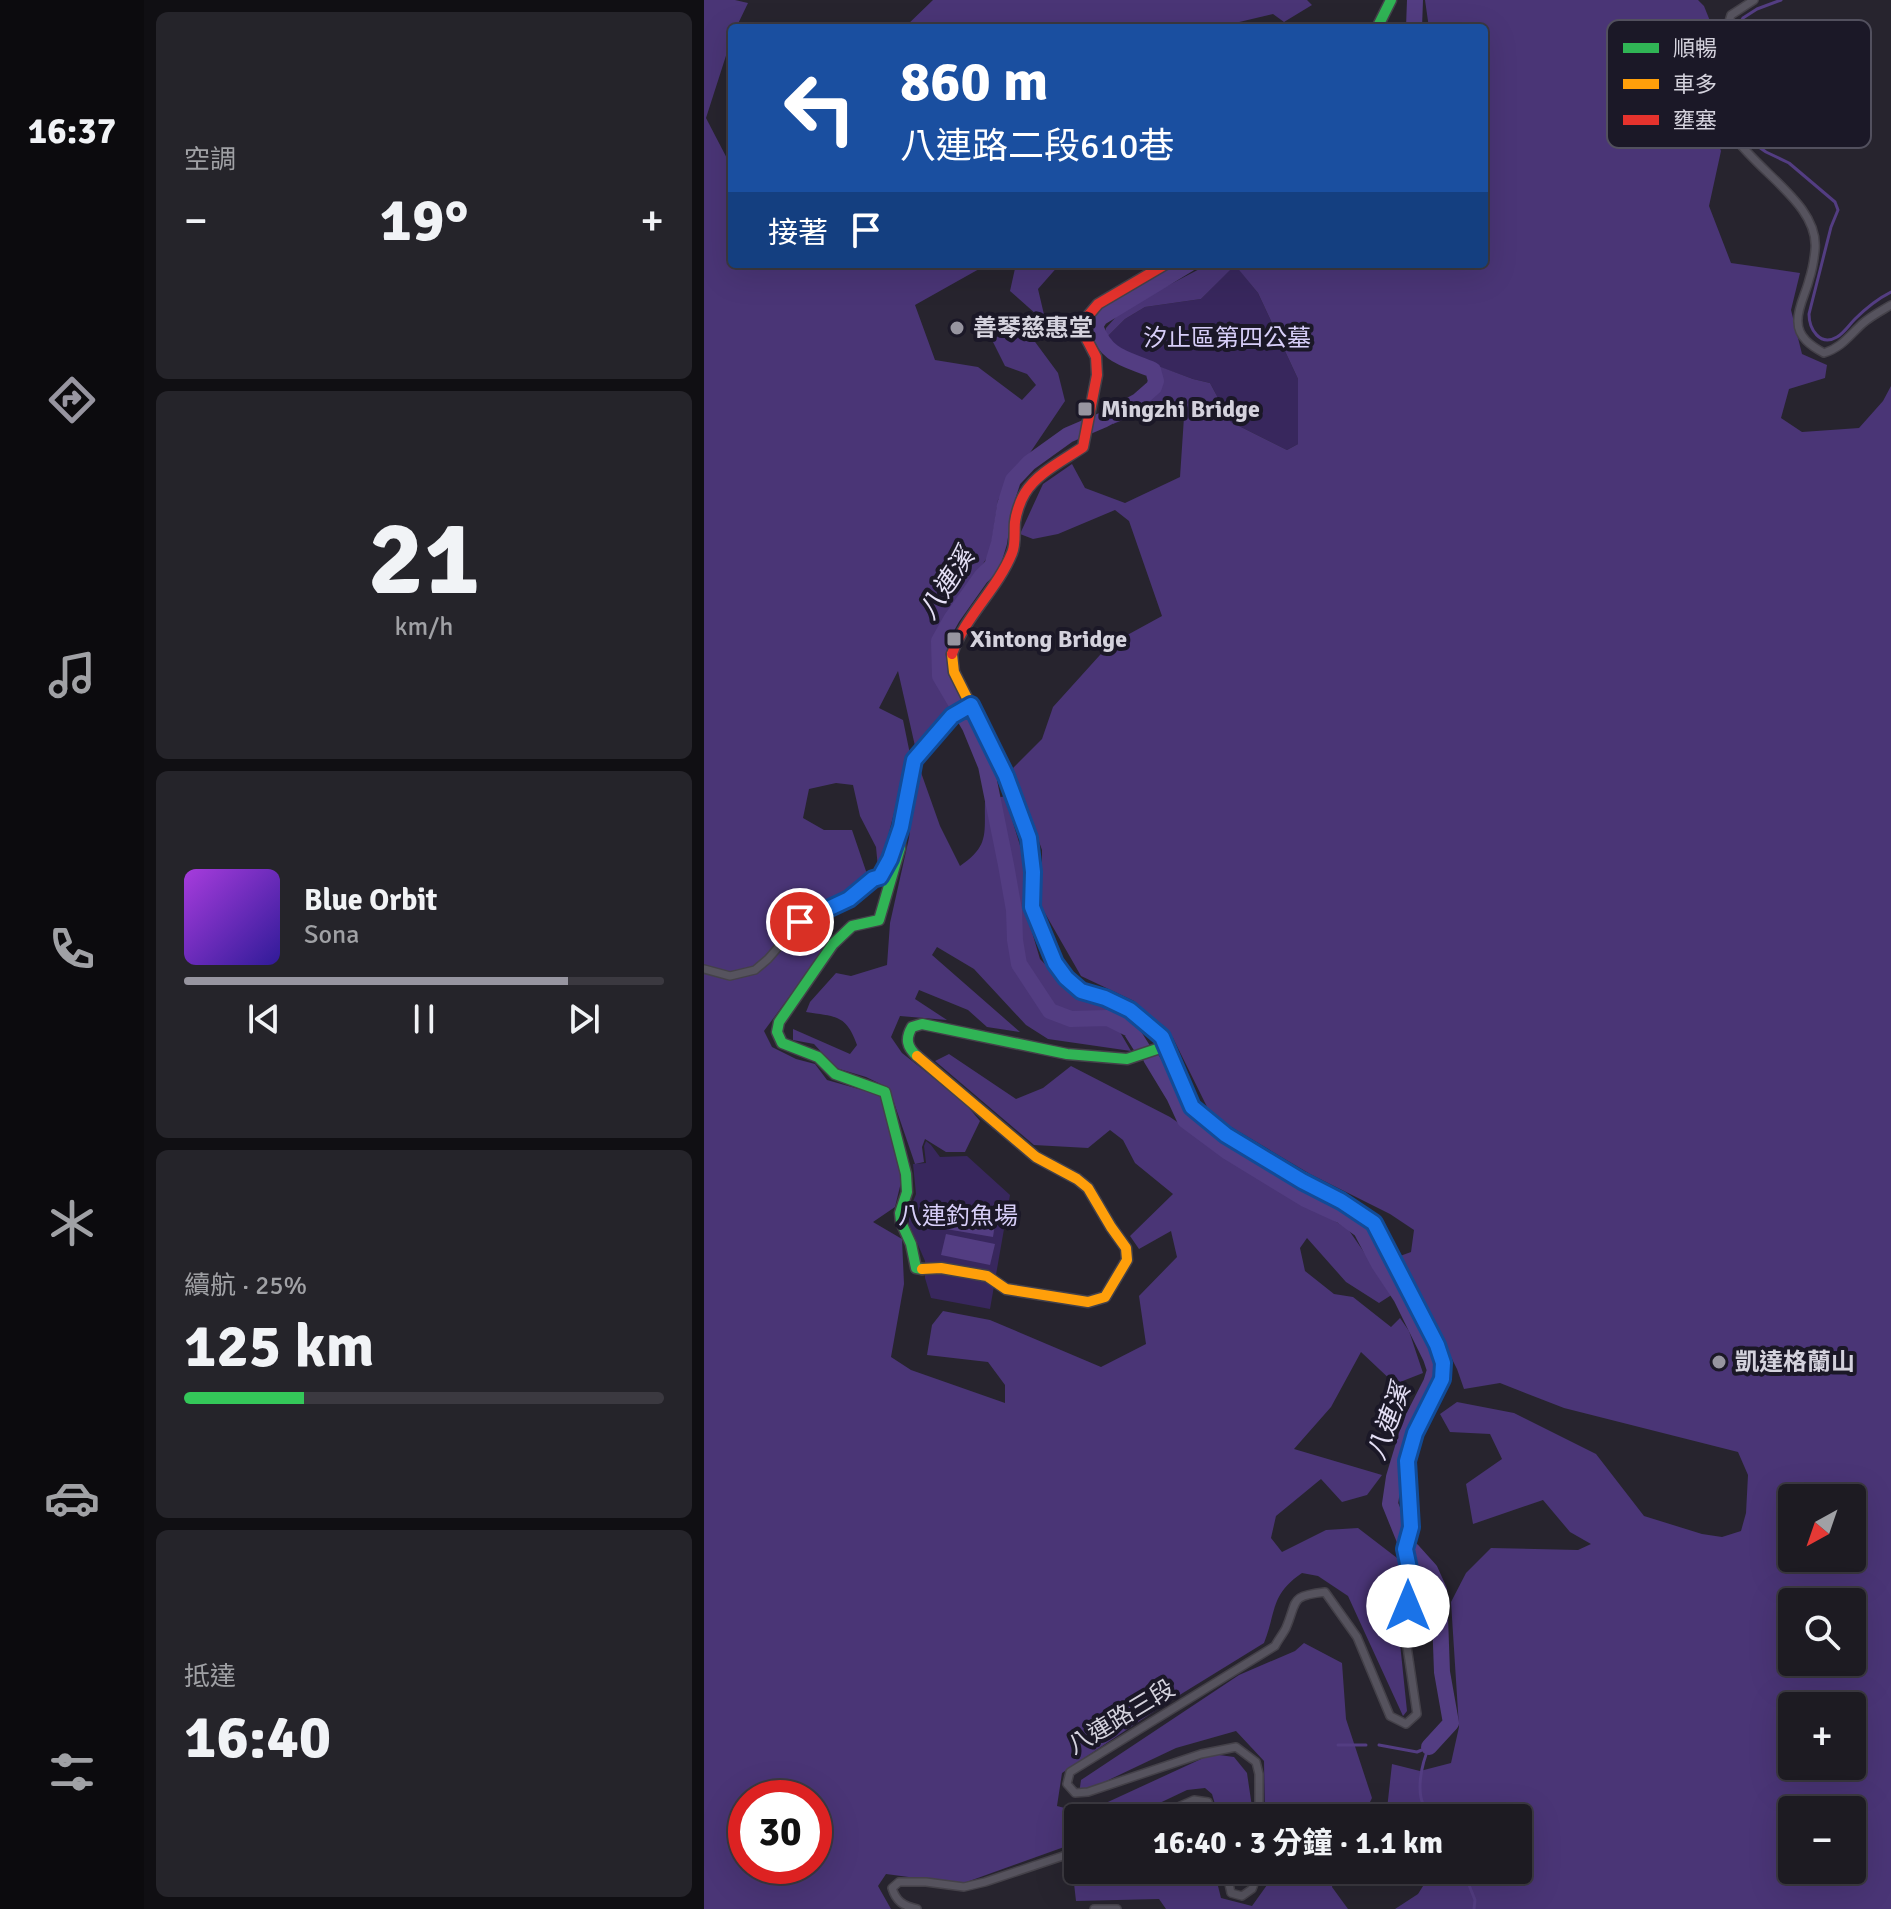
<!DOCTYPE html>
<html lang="zh-TW">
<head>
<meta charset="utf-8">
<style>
  body { margin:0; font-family:Signika,"Noto Sans TC",sans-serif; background:#25242a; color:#f1f3f6; height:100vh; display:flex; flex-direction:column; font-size:30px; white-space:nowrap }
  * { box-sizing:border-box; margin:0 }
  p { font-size:26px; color:#a0a1a5 }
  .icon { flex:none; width:44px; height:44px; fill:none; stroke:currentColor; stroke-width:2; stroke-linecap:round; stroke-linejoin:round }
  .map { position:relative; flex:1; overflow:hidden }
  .sheet { display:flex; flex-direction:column; gap:12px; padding:12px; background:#100f13; width:560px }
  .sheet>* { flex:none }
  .guide { position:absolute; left:24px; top:24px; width:760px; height:244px; border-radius:8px; box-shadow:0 8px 32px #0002,0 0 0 2px #3b3940; background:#1a4fa0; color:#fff; overflow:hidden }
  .needle { width:52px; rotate:220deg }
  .fabs { position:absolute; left:1074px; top:1484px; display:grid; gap:16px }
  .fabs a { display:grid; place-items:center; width:88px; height:88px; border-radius:8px; background:#1d1b22; box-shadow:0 8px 32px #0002,0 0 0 2px #3b3940; font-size:40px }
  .speed { position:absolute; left:24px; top:1780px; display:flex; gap:16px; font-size:40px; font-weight:700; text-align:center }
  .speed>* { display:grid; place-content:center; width:104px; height:104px; border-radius:50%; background:#1d1b22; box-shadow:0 8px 32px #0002,0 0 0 2px #3b3940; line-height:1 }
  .speed .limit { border:12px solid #d22; background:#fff; color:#111 }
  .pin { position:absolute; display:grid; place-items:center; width:68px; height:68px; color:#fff; margin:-34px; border:4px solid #fff; border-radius:50%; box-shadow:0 2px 8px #0007 }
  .me { position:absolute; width:88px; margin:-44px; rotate:0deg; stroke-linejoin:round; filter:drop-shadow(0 0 6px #0008) }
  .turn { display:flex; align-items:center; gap:28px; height:168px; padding:0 40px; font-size:36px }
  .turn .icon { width:104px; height:104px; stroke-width:2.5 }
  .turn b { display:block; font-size:56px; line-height:68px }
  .then { display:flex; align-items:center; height:76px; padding:0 40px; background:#0003; gap:16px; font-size:30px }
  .big { font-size:60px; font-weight:700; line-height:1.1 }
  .sheet .widget { flex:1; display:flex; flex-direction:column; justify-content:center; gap:12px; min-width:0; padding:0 28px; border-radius:12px; background:#25242a }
  .sheet .dial { align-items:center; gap:0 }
  .dial b { font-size:104px; line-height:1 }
  .song { display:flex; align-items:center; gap:24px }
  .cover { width:96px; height:96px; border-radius:12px; background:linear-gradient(135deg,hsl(280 70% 55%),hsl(250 70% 35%)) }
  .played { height:8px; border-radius:4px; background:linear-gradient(90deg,#9795a0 80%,#3b3940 80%) }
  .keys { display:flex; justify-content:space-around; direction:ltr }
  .heat { display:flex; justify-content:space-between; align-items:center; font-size:44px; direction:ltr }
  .charge { height:12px; border-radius:6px; background:linear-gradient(90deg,#34c759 25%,#3b3940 0) }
  .trip { position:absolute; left:360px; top:1804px; width:468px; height:80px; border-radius:8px; background:#1d1b22; box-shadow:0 8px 32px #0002,0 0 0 2px #3b3940; font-weight:700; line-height:80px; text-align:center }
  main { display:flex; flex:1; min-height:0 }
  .menu { display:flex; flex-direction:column; width:144px; justify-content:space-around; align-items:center; background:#0c0b0e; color:#a0a1a5 }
  .menu .icon { width:56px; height:56px }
  .menu .current { color:#9795a0 }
  .menu b { font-size:36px; color:#f1f3f6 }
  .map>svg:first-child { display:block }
  .green { fill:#38275d }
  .forest { fill:#4a3576; fill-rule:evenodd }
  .water { fill:#533d82 }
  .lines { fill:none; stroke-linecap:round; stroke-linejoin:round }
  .stream { stroke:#533d82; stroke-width:3 }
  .river { stroke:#533d82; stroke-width:16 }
  .street-casing { stroke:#444149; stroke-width:10 }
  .fast-casing { stroke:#444149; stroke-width:13 }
  .slow-casing { stroke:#444149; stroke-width:13 }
  .jam-casing { stroke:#444149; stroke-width:13 }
  .street { stroke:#56535e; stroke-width:7 }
  .fast { stroke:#30b455; stroke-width:10 }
  .slow { stroke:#ff9f0a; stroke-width:10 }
  .jam { stroke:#e5322d; stroke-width:10 }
  .route-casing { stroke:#114b97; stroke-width:20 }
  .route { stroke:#1a73e8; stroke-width:14 }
  .poi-dot { fill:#9795a0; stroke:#1b1827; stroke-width:3 }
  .labels { text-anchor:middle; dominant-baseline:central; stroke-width:8; stroke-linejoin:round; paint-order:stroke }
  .poi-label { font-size:24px; font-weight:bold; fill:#d4d2dd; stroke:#1b1827; text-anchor:start }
  .park-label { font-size:24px; fill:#d7cef8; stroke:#1b1827 }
  .street-label { font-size:24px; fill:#d4d2dd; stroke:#1b1827 }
  .water-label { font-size:26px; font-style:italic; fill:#e5e0f6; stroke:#1b1827 }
  .key { fill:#1b1827; stroke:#52505e; stroke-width:2 }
  .key-label { font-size:22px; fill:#d4d2dd }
</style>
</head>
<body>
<main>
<nav class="menu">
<b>16:37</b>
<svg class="icon current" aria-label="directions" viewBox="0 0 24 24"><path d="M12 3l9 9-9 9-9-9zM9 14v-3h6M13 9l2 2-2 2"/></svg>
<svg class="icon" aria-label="music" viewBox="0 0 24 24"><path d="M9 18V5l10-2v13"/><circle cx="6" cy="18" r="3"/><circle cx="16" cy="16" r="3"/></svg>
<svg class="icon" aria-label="phone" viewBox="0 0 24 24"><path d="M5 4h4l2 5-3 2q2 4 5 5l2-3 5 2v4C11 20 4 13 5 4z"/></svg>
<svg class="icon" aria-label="climate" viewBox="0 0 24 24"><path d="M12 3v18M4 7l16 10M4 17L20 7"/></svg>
<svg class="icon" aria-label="car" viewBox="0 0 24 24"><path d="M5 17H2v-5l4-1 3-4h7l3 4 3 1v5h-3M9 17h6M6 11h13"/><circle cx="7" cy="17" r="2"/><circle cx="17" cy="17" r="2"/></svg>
<svg class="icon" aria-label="filters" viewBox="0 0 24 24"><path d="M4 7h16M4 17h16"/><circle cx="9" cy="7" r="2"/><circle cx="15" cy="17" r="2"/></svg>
</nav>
<section class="sheet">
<div class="widget"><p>空調</p>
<div class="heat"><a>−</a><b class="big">19°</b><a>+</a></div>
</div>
<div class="widget dial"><b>21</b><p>km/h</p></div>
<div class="widget">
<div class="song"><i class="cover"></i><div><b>Blue Orbit</b><p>Sona</p></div></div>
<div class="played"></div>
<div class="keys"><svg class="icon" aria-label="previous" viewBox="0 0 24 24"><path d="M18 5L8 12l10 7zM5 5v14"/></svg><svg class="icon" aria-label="pause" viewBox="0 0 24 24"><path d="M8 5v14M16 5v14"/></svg><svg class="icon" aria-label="next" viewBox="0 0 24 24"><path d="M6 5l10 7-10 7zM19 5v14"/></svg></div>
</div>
<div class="widget"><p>續航 · 25%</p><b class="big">125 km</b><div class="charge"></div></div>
<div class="widget"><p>抵達</p><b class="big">16:40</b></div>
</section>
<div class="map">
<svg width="1187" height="1909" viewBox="0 0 1187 1909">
  <rect width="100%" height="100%" fill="#27242e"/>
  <!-- green -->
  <g class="green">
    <polygon points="531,264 554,293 594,379 594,444 583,450 527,422 506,383 489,379 406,349 402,338 421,319 441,307 497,299"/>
    <polygon points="222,1141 227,1145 236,1157 263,1156 306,1195 286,1309 227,1298 221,1278 221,1261 205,1224 205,1212 212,1194 209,1164 222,1163 220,1146"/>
  </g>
  <!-- forest -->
  <g class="forest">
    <path d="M0,0H31L44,3L32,28H28V37L2,118L28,168V264H284L211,305L231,360L274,367L318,400L332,385L323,374L301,366L287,338L323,331L354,373L361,401L294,500L286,553L239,625L229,675L248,711L211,746L194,671L175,708L199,720L207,759L200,774L180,852L174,868L172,847L156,816L149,785L132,783L105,789L99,818L120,830H148L163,874L139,895L119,907L121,948L60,1031L68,1047L92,1059L111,1064L123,1080L176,1095L199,1174L191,1207L169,1222L198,1239L200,1284L187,1357L207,1370L301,1403V1385L284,1362L223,1355L228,1325L239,1311L286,1320L397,1367L442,1344L435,1296L473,1257L467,1231L435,1249L426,1236L469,1194L431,1163L419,1140L406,1130L384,1148L330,1145L231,1061L245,1054L312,1099L339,1088L367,1066L466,1117L521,1155L644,1229L689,1294L675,1303L642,1282L603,1238L596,1248L601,1271L630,1294L649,1297L687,1327L696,1318L705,1331L719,1373L691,1384L657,1352L627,1407L590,1449L678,1475L663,1495L638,1502L617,1479L572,1516L567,1538L578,1552L622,1530L654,1528L697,1561L694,1624L703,1711L699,1716L644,1596L614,1576L598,1573C566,1595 573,1610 560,1643L461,1704L358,1773L353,1806L380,1813L508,1754L530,1757L543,1773L548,1807L547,1818H515L508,1794L501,1788L483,1790L424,1818H374V1842L257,1884L182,1874L174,1886L187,1909H0ZM42,1798H110V1866H42Z"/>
    <polygon points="229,0 603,0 608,5 580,22 569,14 531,23 528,28 200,28"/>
    <path d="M721,0H994L1000,6L1010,31L1000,103L1017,151L1005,206L1027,263L1096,273L1087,310L1098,354L1123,365L1121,378L1085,389L1077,418L1098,432L1155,428L1179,401L1187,386V1909H691L714,1894L726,1875L721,1870H814V1818H682L688,1764L716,1771L747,1763L755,1727L747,1602L762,1573L787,1548L874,1550L887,1544L866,1532L839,1500L769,1524L762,1484L798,1459L786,1434L746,1432L736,1414L753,1402L810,1413L892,1454L940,1516L998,1534L1018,1537L1037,1531L1042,1513L1044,1475L1034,1452L860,1408L796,1383L760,1389L753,1369L696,1256L707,1252L710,1230L686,1214L606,1174L507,1115L469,1038L430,1001L377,976L338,908V850L309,768L338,739L349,707L405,645L458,616L425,521L411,510L354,534L329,539L316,534L339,484L368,464L381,488L421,503L476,477L480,417L465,401L409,424V420L454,392L459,380L445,368L407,354L399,342L402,328L419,309L505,264H780V28H725ZM531,265L554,293L594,379V444L583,450L527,422L506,383L489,379L406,348L402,338L421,319L441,307L497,299ZM1088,1498H1148V1558H1088ZM1088,1602H1148V1662H1088ZM1088,1706H1148V1766H1088ZM1088,1810H1148V1870H1088Z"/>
    <polygon points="312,264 356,264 334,289 342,323 306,291"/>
    <path d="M214,764L236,826L256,866C286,846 280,833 281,801L301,796L321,862L320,905L336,959L375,999L402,1008L427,1051L344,1039L322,1025L270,969L233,947L228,955L316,1032L283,1027L264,1010L215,990L211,999L243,1020L196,1016L187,1037L198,1053L259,1101L276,1121L261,1152H242L221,1139L218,1147L220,1162L211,1164L185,1088L162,1077L132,1068L110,1044L89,1040V1029L146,1054L153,1045C142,1014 132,1017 102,1012L106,1002L132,973L147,976L183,965L186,923L205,838Z"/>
    <polygon points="600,1643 638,1663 642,1719 668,1798 658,1818 561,1818 560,1761 532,1731 472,1748 375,1794 377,1780 535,1675 591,1651"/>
    <polygon points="374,1863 374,1870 510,1870 517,1898 548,1906 563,1885 562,1870 632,1870 628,1887 644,1909 462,1909 455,1899 372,1901 368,1866"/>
  </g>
  <!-- water -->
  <g class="water">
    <polygon points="245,1209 292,1217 289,1237 242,1229"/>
    <polygon points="242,1234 291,1244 286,1265 237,1255"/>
  </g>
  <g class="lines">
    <!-- stream -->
    <g class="stream">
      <path d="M1077,0L1053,9L1039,18L1033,27L1030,42L1037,69L1024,100L1028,118L1049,143L1062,152L1085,163L1131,202L1134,210L1127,227L1105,314C1105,329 1116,347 1133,337C1140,333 1145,325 1151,319C1162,308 1173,299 1187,292"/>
      <polyline points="634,1745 662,1745"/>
      <polyline points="675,1745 713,1752 725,1747"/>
      <path d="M725,1747C718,1763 711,1792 721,1808C724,1812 728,1815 731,1818"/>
      <polyline points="759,1870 771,1900 770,1909"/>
    </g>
    <!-- river -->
    <g class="river">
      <polyline points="710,28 711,0"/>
      <path d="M438,1048L426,1029L404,1018L367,1019L346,1011L315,964L311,940L310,910L302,865L282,766L266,727L236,676L235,641L248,618L277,577L288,566L295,543L301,505L309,480L325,463L364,435L399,420L434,401L450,387L452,381L449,370C421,358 403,358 391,326L396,318L485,264"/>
      <polyline points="447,1058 470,1096 481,1120 524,1152 601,1199 638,1216 657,1230 675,1264 697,1297 727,1358 731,1370 727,1383 706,1424 690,1477 686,1504 701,1541"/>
      <polyline points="708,1550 726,1570 735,1590 738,1672 747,1723 725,1747"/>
    </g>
    <!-- street casing -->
    <g class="street-casing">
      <g id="street">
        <path d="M1050,0L1027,15C1019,41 1011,71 1014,100C1021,159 1117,194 1111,250C1110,260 1108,271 1105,280C1102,293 1093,308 1094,322C1094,337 1107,346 1120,353C1137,348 1145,336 1158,324C1167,316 1177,311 1187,305"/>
        <polyline points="0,969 26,976 51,970 64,959 96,922 145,899 169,879 176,877 186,859 194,837"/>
        <polyline points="449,1818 490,1800 504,1802 509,1818"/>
        <path d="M555,1818V1774L552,1762L532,1747L497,1754L384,1792L371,1793L363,1784L366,1772L571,1646C574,1640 579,1634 582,1628C594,1600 585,1596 621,1592L653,1637L686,1716L702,1724L713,1714L701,1633L707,1578L701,1549"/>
        <polyline points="522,1870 527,1893 538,1896 548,1889 555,1870"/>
        <path d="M213,1909C199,1906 192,1901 188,1888L195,1882H222L260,1887L281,1882L374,1851"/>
        <polyline points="390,1909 413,1909"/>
      </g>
    </g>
    <!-- fast casing -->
    <g class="fast-casing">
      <g id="fast">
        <polyline points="673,28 687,0"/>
        <path d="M405,1000L426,1010L458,1037L488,1107L522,1135L598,1181L637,1201L670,1223L733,1345C740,1367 740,1375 730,1395"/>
        <path d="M213,1056C203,1047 201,1039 208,1027L218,1024L363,1054L423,1059L462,1046"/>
        <polyline points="218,1269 212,1268 207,1244 197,1222 196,1213 203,1192 202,1174 181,1092 131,1074 114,1057 78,1043 73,1032 75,1022 129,944 148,926 175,920 196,848 196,823 210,760 248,716 267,705"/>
      </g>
    </g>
    <!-- slow casing -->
    <g class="slow-casing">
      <g id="slow">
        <polyline points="248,654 250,672 302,776 325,838 329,872 328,907 351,963 362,978 377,991 405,1000"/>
        <polyline points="213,1056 332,1157 373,1179 384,1188 407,1227 422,1248 423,1260 401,1297 384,1302 302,1289 283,1276 237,1268 218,1269"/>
      </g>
    </g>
    <!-- jam casing -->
    <g class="jam-casing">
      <g id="jam">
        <path d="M248,654C261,616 293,590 308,553C312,544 310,532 311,522C312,514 316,501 321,493C333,473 360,460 379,447L393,375L392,357L379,332L383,317L394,304L462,264"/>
        <polyline points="701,1549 707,1527 703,1461 711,1433 730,1395"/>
      </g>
    </g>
    <!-- street -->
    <use href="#street" class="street"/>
    <!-- fast -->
    <use href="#fast" class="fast"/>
    <!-- slow -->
    <use href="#slow" class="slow"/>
    <!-- jam -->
    <use href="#jam" class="jam"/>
  </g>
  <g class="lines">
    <!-- route casing -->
    <g class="route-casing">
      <polyline id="route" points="96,922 145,899 169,879 176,877 186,859 197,827 210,760 248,716 267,705 302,776 325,838 329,872 328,907 351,963 362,978 377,991 401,998 426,1010 458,1037 488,1107 522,1135 598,1181 637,1201 670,1223 733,1345 739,1363 738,1379 711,1433 703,1461 707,1527 701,1549 707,1578 704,1606"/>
    </g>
    <!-- route -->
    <use href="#route" class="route"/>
  </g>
  <!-- markers -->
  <g class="poi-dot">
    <circle cx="253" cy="328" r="8"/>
    <rect x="373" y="401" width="16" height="16" rx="4"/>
    <rect x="242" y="631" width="16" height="16" rx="4"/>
    <circle cx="1015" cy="1362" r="8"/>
  </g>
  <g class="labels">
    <!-- poi labels -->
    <g class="poi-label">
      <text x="269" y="328">善琴慈惠堂</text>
      <text x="397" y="409">Mingzhi Bridge</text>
      <text x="266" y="639">Xintong Bridge</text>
      <text x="1031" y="1362">凱達格蘭山</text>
    </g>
    <!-- park labels -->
    <g class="park-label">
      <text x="523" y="338">汐止區第四公墓</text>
      <text x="254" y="1216">八連釣魚場</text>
    </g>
    <!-- street labels -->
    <g class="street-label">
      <text transform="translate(417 1717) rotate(-31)">八連路三段</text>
    </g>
    <!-- water labels -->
    <g class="water-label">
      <text transform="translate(243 584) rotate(-57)">八連溪</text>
      <text transform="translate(685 1422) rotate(-70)">八連溪</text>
    </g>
  </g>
  <!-- legend -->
  <rect x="903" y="20" width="264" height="128" rx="12" class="key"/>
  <rect x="919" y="43" width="36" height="10" fill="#30b455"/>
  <rect x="919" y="79" width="36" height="10" fill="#ff9f0a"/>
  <rect x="919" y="115" width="36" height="10" fill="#e5322d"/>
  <g class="key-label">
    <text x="969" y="56">順暢</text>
    <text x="969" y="92">車多</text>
    <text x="969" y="128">壅塞</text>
  </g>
</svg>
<div class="fabs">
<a><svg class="needle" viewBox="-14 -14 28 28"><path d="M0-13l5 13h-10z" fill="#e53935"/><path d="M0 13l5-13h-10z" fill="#a0a1a5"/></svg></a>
<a><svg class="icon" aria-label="search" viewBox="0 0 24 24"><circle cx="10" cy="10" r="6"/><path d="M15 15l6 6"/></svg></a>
<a>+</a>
<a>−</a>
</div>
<div class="speed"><div class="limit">30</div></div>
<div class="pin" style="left:96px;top:922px;background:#d93025"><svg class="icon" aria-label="arrive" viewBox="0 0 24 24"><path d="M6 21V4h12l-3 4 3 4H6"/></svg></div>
<svg class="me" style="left:704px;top:1606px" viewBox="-20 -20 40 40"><circle r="19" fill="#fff"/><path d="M0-13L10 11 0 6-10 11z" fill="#1a73e8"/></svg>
<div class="trip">16:40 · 3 分鐘 · 1.1 km</div>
<div class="guide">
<div class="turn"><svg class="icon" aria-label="left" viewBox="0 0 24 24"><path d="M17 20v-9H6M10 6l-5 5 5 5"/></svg><div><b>860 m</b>八連路二段610巷</div></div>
<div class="then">接著<svg class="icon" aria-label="arrive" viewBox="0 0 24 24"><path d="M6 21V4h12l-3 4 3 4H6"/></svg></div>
</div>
</div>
</main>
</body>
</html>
